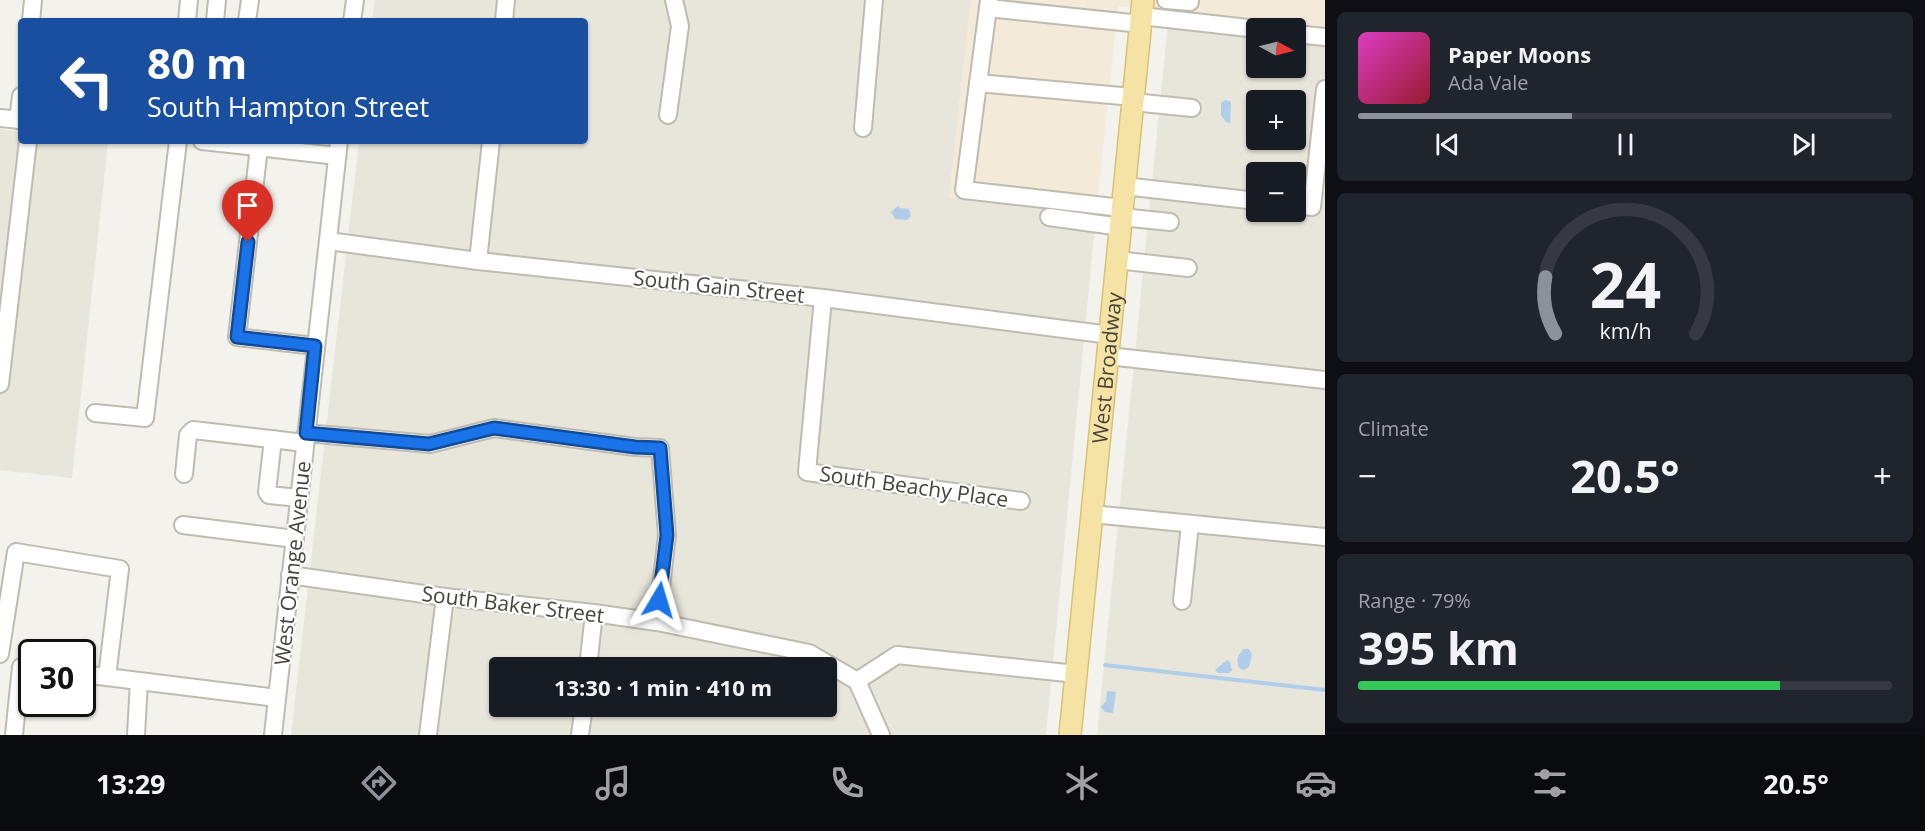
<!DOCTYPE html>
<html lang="en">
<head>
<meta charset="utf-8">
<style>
  body { margin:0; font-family:"Open Sans",sans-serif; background:#20242c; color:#f1f3f6; height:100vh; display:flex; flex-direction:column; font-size:22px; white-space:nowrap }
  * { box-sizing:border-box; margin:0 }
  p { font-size:20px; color:#9ea1a6 }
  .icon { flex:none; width:33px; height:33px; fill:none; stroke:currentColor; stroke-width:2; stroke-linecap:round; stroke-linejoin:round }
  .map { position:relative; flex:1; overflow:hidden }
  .side { display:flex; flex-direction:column; gap:12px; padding:12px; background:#0d0f14; width:600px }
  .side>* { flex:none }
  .banner { position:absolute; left:18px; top:18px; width:570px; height:126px; border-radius:6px; box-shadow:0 2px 4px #0004; background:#1a4fa0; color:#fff; overflow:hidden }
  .needle { width:39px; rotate:97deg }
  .fabs { position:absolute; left:1246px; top:18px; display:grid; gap:12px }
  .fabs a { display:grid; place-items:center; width:60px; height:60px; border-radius:6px; background:#171b24; box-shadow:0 2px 4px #0004; font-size:30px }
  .speed { position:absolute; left:18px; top:639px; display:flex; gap:12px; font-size:30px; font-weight:700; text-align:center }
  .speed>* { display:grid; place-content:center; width:78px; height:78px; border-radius:50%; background:#171b24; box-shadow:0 2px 4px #0004; line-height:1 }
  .speed .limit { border:3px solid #111; border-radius:9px; background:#fff; color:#111 }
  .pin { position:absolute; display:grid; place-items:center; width:51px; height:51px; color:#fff; margin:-62px -26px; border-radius:50% 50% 50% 0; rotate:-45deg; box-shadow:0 0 6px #0007 }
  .pin .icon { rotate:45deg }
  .me { position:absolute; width:66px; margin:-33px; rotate:7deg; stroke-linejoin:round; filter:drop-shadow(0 0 4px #0008) }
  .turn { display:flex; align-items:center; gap:21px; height:126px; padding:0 30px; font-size:27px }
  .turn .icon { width:78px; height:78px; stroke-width:2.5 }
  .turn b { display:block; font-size:42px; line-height:51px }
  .big { font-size:45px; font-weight:700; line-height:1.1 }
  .side .widget { flex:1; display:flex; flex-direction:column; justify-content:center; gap:9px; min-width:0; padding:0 21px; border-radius:9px; background:#20242c }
  .side .dial { align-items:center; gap:0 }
  .dial svg { height:156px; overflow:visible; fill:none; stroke:#363941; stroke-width:7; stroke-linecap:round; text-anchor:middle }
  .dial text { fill:#f1f3f6; stroke:none }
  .song { display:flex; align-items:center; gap:18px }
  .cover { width:72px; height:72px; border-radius:9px; background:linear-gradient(135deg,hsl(310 70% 55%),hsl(350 70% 35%)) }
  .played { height:6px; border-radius:3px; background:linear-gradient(90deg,#8c9099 40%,#363941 40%) }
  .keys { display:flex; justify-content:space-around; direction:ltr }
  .heat { display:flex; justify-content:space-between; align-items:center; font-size:33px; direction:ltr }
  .charge { height:9px; border-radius:4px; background:linear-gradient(90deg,#34c759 79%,#363941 0) }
  .trip { position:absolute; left:489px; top:657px; width:348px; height:60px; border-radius:6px; background:#171b24; box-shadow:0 2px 4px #0004; font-weight:700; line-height:60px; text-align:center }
  .tabs { display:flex; height:96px; justify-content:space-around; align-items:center; background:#090b0e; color:#9ea1a6 }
  .tabs .icon { width:42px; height:42px }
  .tabs .on { color:#8c9099 }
  .tabs b { font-size:27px; color:#f1f3f6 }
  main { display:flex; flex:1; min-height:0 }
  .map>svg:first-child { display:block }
  .residential { fill:#e8e5db; fill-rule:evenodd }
  .commercial { fill:#f3eada }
  .water { fill:#b0ceea }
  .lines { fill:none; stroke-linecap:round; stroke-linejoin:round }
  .stream { stroke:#b0ceea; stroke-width:4 }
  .minor-casing { stroke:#bfbbaf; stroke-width:20 }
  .major-casing { stroke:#d9c276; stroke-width:24 }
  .minor { stroke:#fff; stroke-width:16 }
  .major { stroke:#f4e3a5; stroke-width:21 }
  .route-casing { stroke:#114b97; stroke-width:15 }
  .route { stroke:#1a73e8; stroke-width:10 }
  .labels { text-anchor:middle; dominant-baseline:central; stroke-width:4.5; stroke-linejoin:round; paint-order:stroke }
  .street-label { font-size:21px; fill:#48443a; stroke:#fff }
</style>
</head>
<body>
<main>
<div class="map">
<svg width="1325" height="735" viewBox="0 0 1325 735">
  <rect width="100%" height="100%" fill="#f4f2ec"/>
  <!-- residential -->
  <g class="residential">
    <path d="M375,0H971L949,197L1096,214L1046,735H291L359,141H585V21H372ZM500,668H826V706H500Z"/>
    <path d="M1169,12L1325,29V735H1097ZM1257,28H1296V68H1257ZM1257,100H1296V140H1257ZM1257,172H1296V212H1257Z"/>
    <polygon points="0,129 21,132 21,141 108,143 72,478 0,470"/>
  </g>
  <!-- commercial -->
  <polygon class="commercial" points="971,0 1325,0 1325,29 1118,6 1096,214 949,197"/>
  <!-- water -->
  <g class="water">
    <polygon points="1225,100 1230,101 1231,104 1230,123 1226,122 1221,115 1221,103"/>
    <polygon points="898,206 900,208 909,209 911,216 907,220 895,219 891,212"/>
    <path d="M1244,649H1249L1252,655L1249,667L1244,670L1239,668C1236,660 1237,655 1244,649Z"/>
    <polygon points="1227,660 1230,662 1232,670 1229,673 1218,673 1215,670"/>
    <polygon points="1107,691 1116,692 1113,713 1105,712 1101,707 1106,701"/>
  </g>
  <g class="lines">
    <!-- stream -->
    <polyline class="stream" points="1105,665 1325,690"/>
    <!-- minor casing -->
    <g class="minor-casing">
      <g id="minor">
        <polyline points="989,0 964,190 1122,208"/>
        <polyline points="1166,0 1190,2 1190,0"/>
        <polyline points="988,8 1141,24"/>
        <polyline points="1141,16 1257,29"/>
        <polyline points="31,21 33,0"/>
        <polyline points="187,21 189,0"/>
        <polyline points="215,21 217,0"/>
        <polyline points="247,21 250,0"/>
        <polyline points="352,21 355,0"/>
        <polyline points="504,21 506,0"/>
        <polyline points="1296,34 1325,37"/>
        <polyline points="978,83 1133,97"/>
        <polyline points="1133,102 1192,108"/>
        <polyline points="668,115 680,26 674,0"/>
        <polyline points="0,118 21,120"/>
        <polyline points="18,120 21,96"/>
        <polyline points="863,128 874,0"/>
        <polyline points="202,141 337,156"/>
        <polyline points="259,147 237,337 315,346"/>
        <polyline points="1124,186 1257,201"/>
        <polyline points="1296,205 1312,207 1325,89"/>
        <polyline points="1049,217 1121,227"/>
        <polyline points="1121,217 1170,222"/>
        <polyline points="328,241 478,261 823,298 1110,335"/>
        <polyline points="1117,260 1188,268"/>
        <polyline points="478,261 491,141"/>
        <polyline points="823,298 807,472 1021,501"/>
        <polyline points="1108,356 1325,380"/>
        <polyline points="0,384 28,141"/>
        <polyline points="95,413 145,418 178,141"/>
        <polyline points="306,433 430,444 494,428 635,447 660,448 667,535 657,622"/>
        <polyline points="273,439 267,492 269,495 299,498"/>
        <polyline points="184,474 188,435 193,430 305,443"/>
        <polyline points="1092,514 1325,537"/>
        <polyline points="183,525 295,539"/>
        <polyline points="290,575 445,597 594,613 657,622 809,653 857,681 897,655 1076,674"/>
        <polyline points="1182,601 1190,524"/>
        <polyline points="0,654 16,552 120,569 107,677"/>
        <polyline points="588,668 594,613"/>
        <polyline points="82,674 277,698"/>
        <polyline points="857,681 881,735"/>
        <polyline points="14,735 21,667"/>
        <polyline points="136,735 139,681"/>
        <polyline points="273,735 339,141"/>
        <polyline points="428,735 445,597"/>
        <polyline points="580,735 584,706"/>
      </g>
    </g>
    <!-- major casing -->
    <g class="major-casing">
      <g id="major">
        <path id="s1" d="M1070,735L1143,0"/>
      </g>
    </g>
    <!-- minor -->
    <use href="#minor" class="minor"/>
    <!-- major -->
    <use href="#major" class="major"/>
  </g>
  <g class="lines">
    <!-- route casing -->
    <g class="route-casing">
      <polyline id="route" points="248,242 237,337 315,346 306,433 429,444 494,428 635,447 660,448 667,535 659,600"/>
    </g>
    <!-- route -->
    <use href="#route" class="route"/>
  </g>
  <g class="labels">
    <!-- street labels -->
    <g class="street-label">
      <text transform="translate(719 286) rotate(6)">South Gain Street</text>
      <text stroke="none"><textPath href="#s1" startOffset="369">West Broadway</textPath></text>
      <text transform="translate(914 486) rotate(8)">South Beachy Place</text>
      <text transform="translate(292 563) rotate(-84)">West Orange Avenue</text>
      <text transform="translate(513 604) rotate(7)">South Baker Street</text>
    </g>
  </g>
</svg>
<div class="fabs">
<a><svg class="needle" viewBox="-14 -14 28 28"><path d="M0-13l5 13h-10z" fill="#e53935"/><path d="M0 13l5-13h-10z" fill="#9ea1a6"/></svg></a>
<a>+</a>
<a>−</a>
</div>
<div class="speed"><div class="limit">30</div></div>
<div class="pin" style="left:248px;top:242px;background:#d93025"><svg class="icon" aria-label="arrive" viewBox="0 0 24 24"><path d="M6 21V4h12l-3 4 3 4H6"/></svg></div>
<svg class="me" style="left:659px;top:600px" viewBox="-20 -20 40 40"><path d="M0-17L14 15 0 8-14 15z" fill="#1a73e8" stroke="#fff" stroke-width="4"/></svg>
<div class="trip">13:30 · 1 min · 410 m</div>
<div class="banner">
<div class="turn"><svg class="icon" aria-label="left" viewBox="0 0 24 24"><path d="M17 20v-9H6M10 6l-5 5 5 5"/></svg><div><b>80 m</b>South Hampton Street</div></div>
</div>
</div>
<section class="side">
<div class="widget">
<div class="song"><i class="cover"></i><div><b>Paper Moons</b><p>Ada Vale</p></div></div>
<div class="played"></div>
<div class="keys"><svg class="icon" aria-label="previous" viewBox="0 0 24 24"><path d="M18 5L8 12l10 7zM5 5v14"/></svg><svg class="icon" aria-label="pause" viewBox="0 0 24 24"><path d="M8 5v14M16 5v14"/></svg><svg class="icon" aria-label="next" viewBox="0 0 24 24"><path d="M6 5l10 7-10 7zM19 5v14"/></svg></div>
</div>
<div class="widget dial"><svg viewBox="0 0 100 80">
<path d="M14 69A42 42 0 1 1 86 69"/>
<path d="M14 69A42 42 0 0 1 9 40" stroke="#8c9099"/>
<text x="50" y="56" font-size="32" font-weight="700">24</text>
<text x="50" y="72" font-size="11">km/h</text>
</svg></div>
<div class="widget"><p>Climate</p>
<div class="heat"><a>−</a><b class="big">20.5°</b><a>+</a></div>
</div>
<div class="widget"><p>Range · 79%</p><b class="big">395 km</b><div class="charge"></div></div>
</section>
</main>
<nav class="tabs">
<b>13:29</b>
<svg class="icon on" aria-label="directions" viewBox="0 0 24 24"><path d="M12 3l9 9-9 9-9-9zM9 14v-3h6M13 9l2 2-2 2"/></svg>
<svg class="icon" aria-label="music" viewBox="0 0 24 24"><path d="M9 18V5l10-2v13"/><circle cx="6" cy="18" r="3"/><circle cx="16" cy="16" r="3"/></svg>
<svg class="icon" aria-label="phone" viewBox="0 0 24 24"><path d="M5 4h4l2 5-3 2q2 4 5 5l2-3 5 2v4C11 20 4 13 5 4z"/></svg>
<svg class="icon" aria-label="climate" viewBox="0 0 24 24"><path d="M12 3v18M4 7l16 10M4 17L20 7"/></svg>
<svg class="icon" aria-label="car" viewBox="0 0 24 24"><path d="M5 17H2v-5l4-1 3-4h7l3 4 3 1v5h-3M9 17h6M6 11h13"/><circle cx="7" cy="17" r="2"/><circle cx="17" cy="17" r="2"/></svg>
<svg class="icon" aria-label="filters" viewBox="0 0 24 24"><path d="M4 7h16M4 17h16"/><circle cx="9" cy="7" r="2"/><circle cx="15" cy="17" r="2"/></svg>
<b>20.5°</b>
</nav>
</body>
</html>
